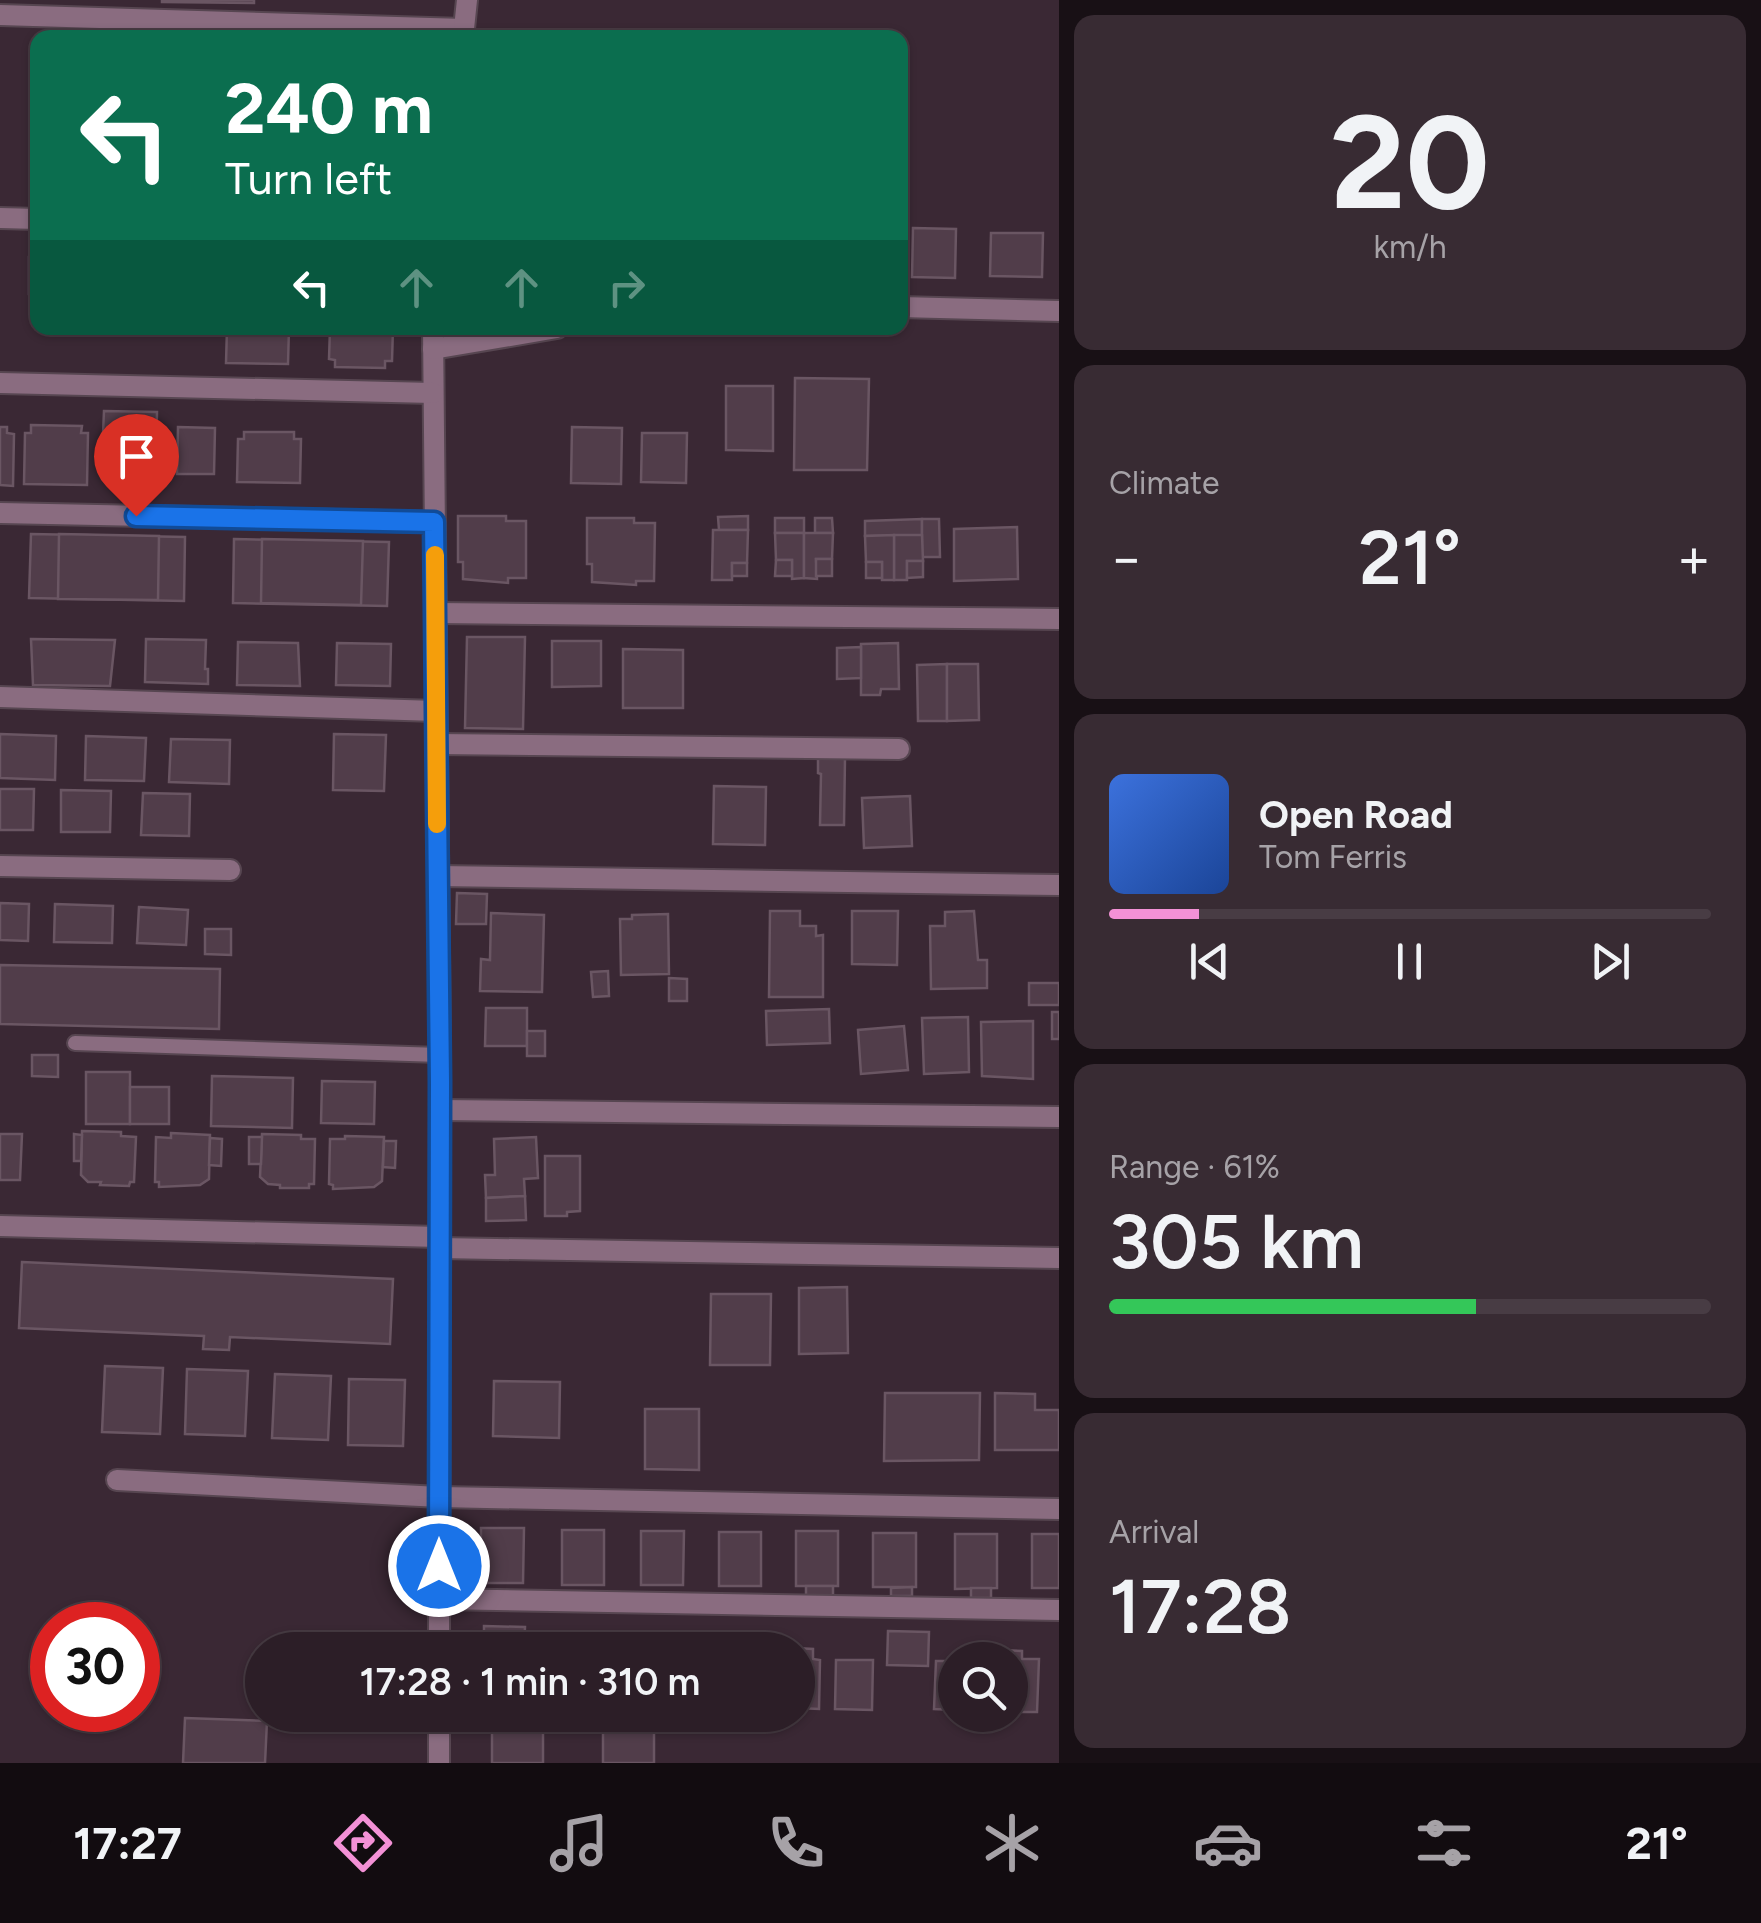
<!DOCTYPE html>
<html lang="en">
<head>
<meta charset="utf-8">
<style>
  body { margin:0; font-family:Figtree,sans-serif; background:#382b33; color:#f1f3f6; height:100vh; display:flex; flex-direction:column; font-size:38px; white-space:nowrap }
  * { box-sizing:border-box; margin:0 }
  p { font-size:32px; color:#a6a2a7 }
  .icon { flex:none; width:55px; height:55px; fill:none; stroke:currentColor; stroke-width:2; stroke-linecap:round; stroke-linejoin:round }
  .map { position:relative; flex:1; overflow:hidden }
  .sheet { display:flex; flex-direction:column; gap:15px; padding:15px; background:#181015; width:702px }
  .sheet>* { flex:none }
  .hud { position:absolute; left:30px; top:30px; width:878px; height:305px; border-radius:20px; box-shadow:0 2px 8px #0004,0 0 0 2px #483c44; background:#0b6e4f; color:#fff; overflow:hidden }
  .controls { position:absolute; left:938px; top:1642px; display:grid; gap:20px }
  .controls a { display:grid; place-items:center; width:90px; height:90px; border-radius:50%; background:#2c1e27; box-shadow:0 2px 8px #0004,0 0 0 2px #483c44; font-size:50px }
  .speed { position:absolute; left:30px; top:1602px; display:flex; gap:20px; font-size:50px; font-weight:700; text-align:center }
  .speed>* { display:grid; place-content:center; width:130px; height:130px; border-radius:50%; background:#2c1e27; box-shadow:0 2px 8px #0004,0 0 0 2px #483c44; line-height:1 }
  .speed .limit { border:15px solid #d22; background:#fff; color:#111 }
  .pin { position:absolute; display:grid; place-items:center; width:85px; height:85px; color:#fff; margin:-102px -42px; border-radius:50% 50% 50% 0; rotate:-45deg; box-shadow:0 0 10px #0007 }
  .pin .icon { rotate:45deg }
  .me { position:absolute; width:110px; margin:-55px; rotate:0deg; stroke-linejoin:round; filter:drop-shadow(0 0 8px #0008) }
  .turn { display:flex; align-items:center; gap:35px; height:210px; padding:0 30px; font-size:45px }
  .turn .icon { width:130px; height:130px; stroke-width:2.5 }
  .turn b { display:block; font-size:70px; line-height:85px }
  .lanes { display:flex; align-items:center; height:95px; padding:0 30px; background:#0003; justify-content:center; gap:50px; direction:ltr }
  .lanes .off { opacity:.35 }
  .big { font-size:75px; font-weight:600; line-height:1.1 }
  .sheet .card { flex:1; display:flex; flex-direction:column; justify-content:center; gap:15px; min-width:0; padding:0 35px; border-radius:20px; background:#382b33 }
  .sheet .dial { align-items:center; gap:0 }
  .dial b { font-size:130px; line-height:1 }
  .song { display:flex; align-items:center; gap:30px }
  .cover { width:120px; height:120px; border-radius:15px; background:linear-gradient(135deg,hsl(220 70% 55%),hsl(220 70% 35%)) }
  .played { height:10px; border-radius:5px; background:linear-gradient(90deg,#f391d6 15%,#483c44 15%) }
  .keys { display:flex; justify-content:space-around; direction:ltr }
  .heat { display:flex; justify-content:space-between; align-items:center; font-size:55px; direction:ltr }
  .charge { height:15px; border-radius:8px; background:linear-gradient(90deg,#34c759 61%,#483c44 0) }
  .trip { position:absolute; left:245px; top:1632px; width:570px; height:100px; border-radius:50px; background:#2c1e27; box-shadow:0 2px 8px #0004,0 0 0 2px #483c44; font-weight:600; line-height:100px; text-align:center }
  .menu { display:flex; height:160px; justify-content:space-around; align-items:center; background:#120c10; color:#a6a2a7 }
  .menu .icon { width:70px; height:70px }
  .menu .current { color:#f391d6 }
  .menu b { font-size:45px; color:#f1f3f6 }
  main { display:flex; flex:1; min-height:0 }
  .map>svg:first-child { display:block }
  .building { fill:#513d4a; stroke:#6a5663; stroke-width:2.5 }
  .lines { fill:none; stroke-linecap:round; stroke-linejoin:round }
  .lane-casing { stroke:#574651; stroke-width:18 }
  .street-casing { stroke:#574651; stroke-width:24 }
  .lane { stroke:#8a6c80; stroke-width:14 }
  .street { stroke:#8a6c80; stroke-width:20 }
  .route-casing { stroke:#114b97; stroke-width:25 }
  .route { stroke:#1a73e8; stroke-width:18 }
  .slow { stroke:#f59e0b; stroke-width:18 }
</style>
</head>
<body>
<main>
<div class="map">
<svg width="1059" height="1763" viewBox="0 0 1059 1763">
  <rect width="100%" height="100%" fill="#3a2834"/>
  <!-- building -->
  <g class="building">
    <polygon points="162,0 254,0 254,3 162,2"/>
    <polygon points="913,228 956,229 955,278 912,277"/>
    <polygon points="991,233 1043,233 1042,277 990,276"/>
    <rect x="29" y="257" width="9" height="37"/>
    <polygon points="227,328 289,328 288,364 226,363"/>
    <polygon points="330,328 393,328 392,361 385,361 385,368 335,367 335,360 329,359"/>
    <polygon points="795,378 869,379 867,470 794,470"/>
    <polygon points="726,386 773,386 773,451 726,450"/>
    <polygon points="104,411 157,412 156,459 102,457"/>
    <polygon points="31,425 82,426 81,433 88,433 87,485 24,484 25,433 31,433"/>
    <polygon points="0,427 7,427 7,433 14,434 13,486 0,485"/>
    <polygon points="178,427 215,428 214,474 177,474"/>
    <polygon points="572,427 622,428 621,484 571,483"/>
    <polygon points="244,432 294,432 294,439 301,439 300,483 237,482 238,439 244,439"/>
    <polygon points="642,433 687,433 686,483 641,482"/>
    <polygon points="458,516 506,516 506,521 526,521 526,578 508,578 508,583 463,579 463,562 458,562"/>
    <polygon points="748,516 748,530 719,530 718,517"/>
    <polygon points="587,518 634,518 634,523 655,523 654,581 636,581 636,585 592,582 592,564 587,564"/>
    <rect x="775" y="518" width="29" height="15"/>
    <polygon points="815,518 832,518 833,533 815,533"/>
    <polygon points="922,519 922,535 865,536 865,521"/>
    <polygon points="922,519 939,519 940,557 922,557"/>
    <polygon points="1017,527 1018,579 954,581 954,529"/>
    <polygon points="713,530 748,530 747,563 732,563 732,580 712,580"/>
    <polygon points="775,533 804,533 804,578 792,579 792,560 776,560"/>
    <polygon points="804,533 833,533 832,559 816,559 817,579 804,578"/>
    <polygon points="31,534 185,537 184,601 29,598"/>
    <polygon points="59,534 159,536 158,600 58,599"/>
    <polygon points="894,535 922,535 923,561 907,561 907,580 894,580"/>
    <polygon points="894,535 894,580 882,580 882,562 866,562 865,536"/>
    <polygon points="234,539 389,542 387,606 233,603"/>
    <polygon points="262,539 363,541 361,605 261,603"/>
    <rect x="816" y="559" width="16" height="17"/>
    <polygon points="776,560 792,560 792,576 775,576"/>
    <polygon points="907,561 923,561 923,577 907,578"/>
    <rect x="866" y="562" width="16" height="16"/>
    <rect x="732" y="563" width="15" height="13"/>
    <polygon points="467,637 525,637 523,729 465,728"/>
    <polygon points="31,639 115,640 110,686 33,685"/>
    <polygon points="146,639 206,640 205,669 208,669 208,684 145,682"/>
    <polygon points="552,641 601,641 601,686 552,687"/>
    <polygon points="238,642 298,643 300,686 237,685"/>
    <polygon points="337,643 391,644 390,686 336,685"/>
    <polygon points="898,643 899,689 881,689 880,695 861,695 861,644"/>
    <polygon points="861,647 861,678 837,679 837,648"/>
    <polygon points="623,649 683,650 683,708 623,708"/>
    <polygon points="947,664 947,721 918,721 917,665"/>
    <polygon points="947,664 978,664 979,720 947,721"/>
    <polygon points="0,734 56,736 55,780 0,778"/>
    <polygon points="334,734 386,735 384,791 333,790"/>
    <polygon points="86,736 146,738 144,781 85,780"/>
    <polygon points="171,739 230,740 229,784 169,782"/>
    <polygon points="818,758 845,758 844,825 820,825 821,774 818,773"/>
    <polygon points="714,786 766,787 765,845 713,844"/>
    <polygon points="0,789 34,789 33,830 0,830"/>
    <polygon points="61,790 111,791 110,832 61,832"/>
    <polygon points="143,793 190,794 189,836 141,835"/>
    <polygon points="910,796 912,846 864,848 862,798"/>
    <polygon points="457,893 487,894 486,924 456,924"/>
    <polygon points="0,903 29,904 28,941 0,940"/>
    <polygon points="55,904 113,906 112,943 54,942"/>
    <polygon points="139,907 188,910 186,945 137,943"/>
    <polygon points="770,911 800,911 800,926 816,926 816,936 823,935 823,997 769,997"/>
    <polygon points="852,911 898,911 897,965 852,964"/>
    <polygon points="974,911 978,960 987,960 987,988 931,989 930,926 945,926 945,912"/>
    <polygon points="491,913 544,915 542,992 480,991 481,959 490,960"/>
    <polygon points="668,914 669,974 621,975 620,919 632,919 632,915"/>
    <polygon points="205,929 231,929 231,955 205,954"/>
    <polygon points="0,965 220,969 219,1029 0,1024"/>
    <polygon points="608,971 609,996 593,997 591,972"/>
    <polygon points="669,978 687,979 687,1001 669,1001"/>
    <rect x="1029" y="983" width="30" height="22"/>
    <polygon points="486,1008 527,1008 527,1046 485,1046"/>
    <polygon points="829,1009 830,1043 767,1045 766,1011"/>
    <rect x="1052" y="1012" width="7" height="27"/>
    <polygon points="968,1017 969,1072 924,1074 922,1018"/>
    <polygon points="1033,1021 1033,1079 982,1076 981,1022"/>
    <polygon points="904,1026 908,1070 861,1074 858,1030"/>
    <rect x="527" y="1031" width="18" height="25"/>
    <polygon points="32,1055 58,1055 58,1077 32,1076"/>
    <rect x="86" y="1072" width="44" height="52"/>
    <polygon points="212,1076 293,1078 292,1128 211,1126"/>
    <polygon points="322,1081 375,1082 374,1124 321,1123"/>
    <rect x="130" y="1087" width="39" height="37"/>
    <polygon points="82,1131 121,1132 121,1136 136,1137 134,1182 130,1182 129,1186 100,1185 101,1182 88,1182 81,1175"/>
    <polygon points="171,1133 210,1135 209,1179 200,1185 159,1187 159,1182 155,1182 156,1137 171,1138"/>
    <polygon points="0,1134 22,1134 20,1180 0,1180"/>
    <polygon points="74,1134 82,1135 81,1161 74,1161"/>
    <polygon points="262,1134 301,1135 301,1139 315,1139 314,1184 309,1184 309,1188 280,1188 280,1185 268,1184 260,1177"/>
    <polygon points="345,1136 384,1137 382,1181 374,1187 333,1189 333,1185 329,1184 330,1139 345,1139"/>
    <polygon points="249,1137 262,1137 261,1164 249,1164"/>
    <polygon points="536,1137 538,1178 524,1179 525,1196 486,1198 485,1175 495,1175 494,1139"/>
    <polygon points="210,1138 222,1139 221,1166 209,1165"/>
    <polygon points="384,1141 396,1141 395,1168 383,1167"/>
    <polygon points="545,1156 580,1156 580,1211 567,1212 567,1216 545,1216"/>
    <polygon points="525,1196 526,1220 486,1221 486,1198"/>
    <polygon points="22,1262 393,1279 390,1344 230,1337 229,1350 203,1349 204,1336 19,1328"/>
    <polygon points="847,1287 848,1353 799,1354 799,1288"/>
    <polygon points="711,1294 771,1294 770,1365 710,1365"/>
    <polygon points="105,1366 163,1368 160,1434 102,1432"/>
    <polygon points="187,1369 248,1371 245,1436 185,1434"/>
    <polygon points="275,1374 331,1376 328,1440 272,1438"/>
    <polygon points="349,1379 405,1380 403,1446 348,1445"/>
    <polygon points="494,1381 560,1382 559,1438 493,1436"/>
    <polygon points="885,1393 980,1393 979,1460 884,1461"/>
    <polygon points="995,1393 1035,1394 1035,1410 1059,1410 1059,1450 995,1450"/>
    <polygon points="645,1409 699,1409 699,1470 645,1469"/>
    <polygon points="481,1528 524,1528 523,1583 481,1583"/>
    <rect x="562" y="1530" width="42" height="55"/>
    <polygon points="641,1531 684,1531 683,1585 641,1585"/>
    <rect x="796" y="1531" width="42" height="55"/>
    <rect x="719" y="1532" width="42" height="54"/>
    <rect x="873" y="1533" width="43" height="54"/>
    <polygon points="955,1534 997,1534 997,1588 955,1589"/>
    <rect x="1032" y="1534" width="27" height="54"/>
    <rect x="806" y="1586" width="27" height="11"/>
    <polygon points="912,1587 912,1596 891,1596 891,1588"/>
    <rect x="971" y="1588" width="20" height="10"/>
    <polygon points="484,1626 525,1627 524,1650 484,1650"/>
    <polygon points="888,1631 929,1632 928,1666 887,1665"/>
    <rect x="653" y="1632" width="46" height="18"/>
    <rect x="706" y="1641" width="49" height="9"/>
    <polygon points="595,1646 645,1647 645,1650 595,1650"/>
    <polygon points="795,1648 813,1649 813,1659 820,1660 819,1709 798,1708"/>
    <polygon points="998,1650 1022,1651 1022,1659 1039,1659 1037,1712 1010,1712 1010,1660 998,1660"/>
    <polygon points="836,1660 873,1660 872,1710 835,1709"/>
    <polygon points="936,1661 955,1661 955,1710 934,1709"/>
    <polygon points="492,1715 531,1715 531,1728 543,1728 543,1763 492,1763"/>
    <polygon points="654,1715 654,1763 603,1763 603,1716"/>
    <polygon points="185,1718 267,1721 265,1763 183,1763"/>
  </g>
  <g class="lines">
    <!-- lane casing -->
    <g class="lane-casing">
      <polyline id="lane" points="75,1043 440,1055"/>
    </g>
    <!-- street casing -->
    <g class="street-casing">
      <g id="street">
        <polyline points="0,15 464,29"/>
        <polyline points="463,38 467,0"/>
        <polyline points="0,218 38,219"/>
        <polyline points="900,307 1059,311"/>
        <polyline points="433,328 440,1055 439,1650"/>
        <polyline points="433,349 557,328"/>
        <polyline points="0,383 433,393"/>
        <polyline points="0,513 434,522"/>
        <polyline points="436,613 1059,619"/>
        <polyline points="0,697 436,711"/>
        <polyline points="436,744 899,749"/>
        <polyline points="0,866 230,870"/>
        <polyline points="438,876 1059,885"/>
        <polyline points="440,1110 1059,1117"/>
        <polyline points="0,1226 439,1237"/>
        <polyline points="439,1248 1059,1258"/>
        <polyline points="117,1480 439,1497 1059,1509"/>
        <polyline points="439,1599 1059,1610"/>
        <polyline points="439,1763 439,1715"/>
      </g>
    </g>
    <!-- lane -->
    <use href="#lane" class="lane"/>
    <!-- street -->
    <use href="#street" class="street"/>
  </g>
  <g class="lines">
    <!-- route casing -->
    <g class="route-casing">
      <polyline id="route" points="136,516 434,522 440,1082 439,1566"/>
    </g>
    <!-- route -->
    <use href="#route" class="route"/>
    <!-- slow -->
    <polyline class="slow" points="435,555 437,824"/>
  </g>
</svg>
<div class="controls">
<a><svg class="icon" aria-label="search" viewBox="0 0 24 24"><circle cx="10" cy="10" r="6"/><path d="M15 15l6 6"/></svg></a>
</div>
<div class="speed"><div class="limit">30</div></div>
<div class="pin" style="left:136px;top:516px;background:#d93025"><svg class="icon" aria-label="arrive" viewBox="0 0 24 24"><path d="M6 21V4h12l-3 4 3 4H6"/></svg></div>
<svg class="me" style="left:439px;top:1566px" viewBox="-20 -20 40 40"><circle r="17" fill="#1a73e8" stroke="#fff" stroke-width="3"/><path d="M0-11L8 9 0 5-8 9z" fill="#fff"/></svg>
<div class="trip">17:28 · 1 min · 310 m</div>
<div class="hud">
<div class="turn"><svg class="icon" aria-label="left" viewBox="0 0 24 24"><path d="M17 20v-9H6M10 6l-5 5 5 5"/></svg><div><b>240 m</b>Turn left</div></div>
<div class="lanes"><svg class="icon" aria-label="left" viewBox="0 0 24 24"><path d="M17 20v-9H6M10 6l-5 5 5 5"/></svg><svg class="icon off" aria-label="ahead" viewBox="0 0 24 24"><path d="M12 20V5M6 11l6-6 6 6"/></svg><svg class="icon off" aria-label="ahead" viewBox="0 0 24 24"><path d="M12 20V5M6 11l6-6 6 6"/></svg><svg class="icon off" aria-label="right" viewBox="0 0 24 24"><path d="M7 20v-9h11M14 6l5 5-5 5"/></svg></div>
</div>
</div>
<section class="sheet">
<div class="card dial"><b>20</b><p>km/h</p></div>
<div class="card"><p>Climate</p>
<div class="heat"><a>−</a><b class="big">21°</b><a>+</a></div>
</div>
<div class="card">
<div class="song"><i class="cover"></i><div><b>Open Road</b><p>Tom Ferris</p></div></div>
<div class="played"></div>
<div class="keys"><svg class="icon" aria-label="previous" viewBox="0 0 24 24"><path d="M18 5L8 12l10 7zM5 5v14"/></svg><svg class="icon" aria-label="pause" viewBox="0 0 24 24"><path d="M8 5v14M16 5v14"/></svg><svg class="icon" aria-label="next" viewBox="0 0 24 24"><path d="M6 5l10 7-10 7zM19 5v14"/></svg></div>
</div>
<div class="card"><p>Range · 61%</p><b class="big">305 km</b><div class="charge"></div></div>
<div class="card"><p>Arrival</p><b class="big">17:28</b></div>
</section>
</main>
<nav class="menu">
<b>17:27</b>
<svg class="icon current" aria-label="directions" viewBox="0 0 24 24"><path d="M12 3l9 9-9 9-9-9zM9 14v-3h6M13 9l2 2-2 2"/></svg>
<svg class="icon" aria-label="music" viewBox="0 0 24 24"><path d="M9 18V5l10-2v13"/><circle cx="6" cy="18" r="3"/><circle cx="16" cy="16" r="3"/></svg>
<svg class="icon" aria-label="phone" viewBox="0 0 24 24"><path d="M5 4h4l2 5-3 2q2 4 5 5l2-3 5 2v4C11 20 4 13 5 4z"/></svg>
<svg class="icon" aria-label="climate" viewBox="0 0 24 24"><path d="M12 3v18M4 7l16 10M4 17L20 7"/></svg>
<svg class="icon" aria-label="car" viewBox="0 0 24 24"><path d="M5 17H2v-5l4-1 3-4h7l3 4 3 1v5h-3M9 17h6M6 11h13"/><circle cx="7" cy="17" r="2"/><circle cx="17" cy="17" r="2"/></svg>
<svg class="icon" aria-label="filters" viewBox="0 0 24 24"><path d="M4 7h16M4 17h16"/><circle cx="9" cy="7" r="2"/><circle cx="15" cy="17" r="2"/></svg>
<b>21°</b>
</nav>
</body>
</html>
